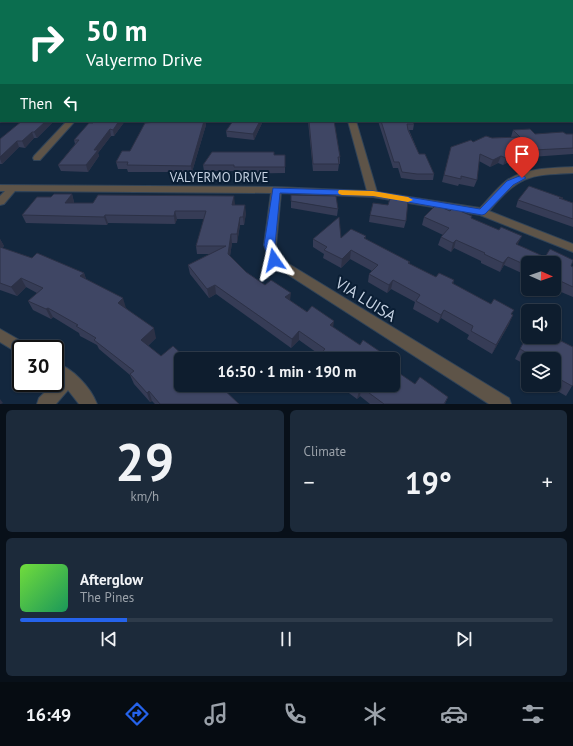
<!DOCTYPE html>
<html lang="en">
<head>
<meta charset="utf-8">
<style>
  body { margin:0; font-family:"PT Sans",sans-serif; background:#1c2a3a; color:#f1f3f6; height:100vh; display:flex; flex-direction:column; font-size:15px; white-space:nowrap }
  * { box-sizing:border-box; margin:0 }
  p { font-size:13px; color:#9ba2aa }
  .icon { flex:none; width:22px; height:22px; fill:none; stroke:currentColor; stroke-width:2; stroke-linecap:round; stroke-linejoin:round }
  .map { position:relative; height:404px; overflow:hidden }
  .panel { display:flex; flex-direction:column; gap:6px; padding:6px; background:#081019; flex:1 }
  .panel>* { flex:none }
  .hud { position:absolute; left:0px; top:0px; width:573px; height:122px; box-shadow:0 1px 3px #0004,0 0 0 1px #2e3b4a; background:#0b6e4f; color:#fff; overflow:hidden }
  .needle { width:26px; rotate:92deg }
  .tools { position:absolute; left:521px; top:256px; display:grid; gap:8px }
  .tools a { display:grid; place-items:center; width:40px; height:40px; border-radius:6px; background:#0e1d2e; box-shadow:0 1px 3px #0004,0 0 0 1px #2e3b4a; font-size:20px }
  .speed { position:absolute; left:12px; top:340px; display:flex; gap:8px; font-size:20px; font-weight:700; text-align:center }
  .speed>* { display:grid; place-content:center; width:52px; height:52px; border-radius:50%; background:#0e1d2e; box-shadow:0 1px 3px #0004,0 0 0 1px #2e3b4a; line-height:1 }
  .speed .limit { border:2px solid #111; border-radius:6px; background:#fff; color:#111 }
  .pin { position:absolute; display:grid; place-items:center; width:34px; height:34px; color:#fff; margin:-41px -17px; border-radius:50% 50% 50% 0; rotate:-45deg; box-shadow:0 0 4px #0007 }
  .pin .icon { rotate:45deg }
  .me { position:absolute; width:44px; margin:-22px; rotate:349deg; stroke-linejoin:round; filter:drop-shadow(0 0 3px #0008) }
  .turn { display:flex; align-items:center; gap:14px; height:84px; padding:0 20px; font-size:18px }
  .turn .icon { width:52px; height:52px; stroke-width:2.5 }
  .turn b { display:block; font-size:28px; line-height:34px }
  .then { display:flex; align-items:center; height:38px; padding:0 20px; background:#0003; gap:8px; font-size:15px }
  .big { font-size:30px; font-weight:800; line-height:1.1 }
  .panel .card { flex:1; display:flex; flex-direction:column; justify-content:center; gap:6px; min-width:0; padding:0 14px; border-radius:6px; background:#1c2a3a }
  .panel .dial { align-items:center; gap:0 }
  .dial b { font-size:52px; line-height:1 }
  .song { display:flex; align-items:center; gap:12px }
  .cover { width:48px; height:48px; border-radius:6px; background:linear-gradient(135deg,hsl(100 70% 55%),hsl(150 70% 35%)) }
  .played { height:4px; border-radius:2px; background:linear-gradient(90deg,#2563eb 20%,#2e3b4a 20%) }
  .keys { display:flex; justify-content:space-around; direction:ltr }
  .heat { display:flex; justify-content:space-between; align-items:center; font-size:22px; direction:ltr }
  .panel .tiles { flex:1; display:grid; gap:6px; grid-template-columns:1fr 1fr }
  .card:last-child { grid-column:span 2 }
  .trip { position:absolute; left:174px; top:352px; width:226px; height:40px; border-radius:6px; background:#0e1d2e; box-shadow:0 1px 3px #0004,0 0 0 1px #2e3b4a; font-weight:800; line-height:40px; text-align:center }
  .dock { display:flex; height:64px; justify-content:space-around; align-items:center; background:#060c12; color:#9ba2aa }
  .dock .icon { width:28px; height:28px }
  .dock .active { color:#2563eb }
  .dock b { font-size:18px; color:#f1f3f6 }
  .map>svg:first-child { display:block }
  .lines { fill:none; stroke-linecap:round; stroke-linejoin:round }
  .street-casing { stroke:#304358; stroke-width:2 }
  .secondary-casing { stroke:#304358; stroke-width:2 }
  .street { fill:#5e5448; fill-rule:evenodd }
  .secondary { fill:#7d6e5b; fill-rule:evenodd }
  .wall { fill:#363c56 }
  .shaded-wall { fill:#2c3146 }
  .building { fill:#3f4664; stroke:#2c3146 }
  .route { fill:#2563eb; stroke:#184099 }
  .slow { fill:#f59e0b }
  .labels { text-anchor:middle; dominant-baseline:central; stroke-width:4; stroke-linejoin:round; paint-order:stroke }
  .street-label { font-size:13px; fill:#c7d3e3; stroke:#0a1e34 }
  .near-street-label { font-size:16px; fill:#c7d3e3; stroke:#0a1e34 }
</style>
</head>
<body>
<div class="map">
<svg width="573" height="404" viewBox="0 0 573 404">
  <rect width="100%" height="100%" fill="#13273e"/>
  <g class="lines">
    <!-- street casing -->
    <g class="street-casing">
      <g id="street">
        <polygon points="72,0 78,1 71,1"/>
        <polygon points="154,0 158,0 159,1 155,1"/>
        <rect x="0" y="37" width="1" height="2"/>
        <polygon points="67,121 75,121 40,160 34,160 33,158 34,156"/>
        <path d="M348,121H356L377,192L480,208C488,200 496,189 506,181C525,168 551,168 573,167V173C527,175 519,176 489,211L573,244V252L480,215L373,197L281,193L276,245L279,258L509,398L511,404H489L270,263L264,245L271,193L15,191L4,204L0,205V196L5,191H0V185L276,187L367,191Z"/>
        <polygon points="0,329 28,345 30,349 21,349 21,355 0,342"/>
        <path d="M55,362C73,369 90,386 97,404H79L68,390L56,404H37L39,398L58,379L55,377Z"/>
      </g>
    </g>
    <!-- secondary casing -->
    <g class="secondary-casing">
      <g id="secondary">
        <rect x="17" y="0" width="4" height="1"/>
        <rect x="28" y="0" width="4" height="1"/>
        <polygon points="1,54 1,63 0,64 0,55"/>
        <polygon points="0,96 1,96 0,102"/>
      </g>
    </g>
    <!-- street -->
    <use href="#street" class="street"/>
    <!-- secondary -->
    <use href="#secondary" class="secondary"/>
  </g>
  <!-- wall -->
  <g class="wall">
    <polygon points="168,0 573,0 573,114 572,114 572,1 169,1"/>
    <polygon points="22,121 54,121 37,138 34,138 25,148 19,147 2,164 0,164 0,139"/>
    <polygon points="125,121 114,136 111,136 98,153 99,156 88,172 61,171 58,165 75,144 74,140 93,123"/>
    <polygon points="157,121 205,121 206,125 192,172 128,172 127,169 118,169 116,162 130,151"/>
    <polygon points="263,121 254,140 227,137 226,131"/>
    <polygon points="308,121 334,121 340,157 340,164 339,164 338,171 313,171"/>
    <polygon points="378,121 412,121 414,124 413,130 409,130 419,154 434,174 433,180 416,180 401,178 398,168 393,168"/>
    <polygon points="513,130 535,134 573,134 573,154 531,157 528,155 521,155 503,165 498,163 490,167 479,161 477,180 474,187 459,184 458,186 442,182 451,147 473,142 492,138 511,137"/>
    <polygon points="275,155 285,155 285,173 234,174 234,171 204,171 203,165"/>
    <polygon points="72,194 74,202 74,203 235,204 234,205 246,213 244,225 240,225 237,243 232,243 230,256 246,272 265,285 360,345 385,355 320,355 299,340 291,348 216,294 209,298 190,274 188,265 210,254 197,254 196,246 204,219 177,219 175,224 108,223 107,225 26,223 22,215 51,197"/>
    <polygon points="563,198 562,199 573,203 573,227 516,207 518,200"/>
    <polygon points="291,201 338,209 337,216 291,208"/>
    <polygon points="450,211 471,218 518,245 545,257 573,267 573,297 554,289 554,263 528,263 528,276 504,265 500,272 481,263 481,261 454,248 451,252 438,245 441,237 443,235 422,225 424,217"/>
    <polygon points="370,215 406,221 404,228 369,222"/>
    <polygon points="366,236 365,239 409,264 436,277 454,280 453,284 512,315 509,324 492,354 467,339 469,335 441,318 438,323 413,309 415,302 391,289 387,293 368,282 369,274 372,271 350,259 341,268 323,258 324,254 313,247 313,239 341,238"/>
    <polygon points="0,239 4,246 2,248 32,258 84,273 86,279 126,308 156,338 148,346 161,356 181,359 239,404 155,404 152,401 150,402 134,384 130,375 99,349 97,345 80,336 79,333 53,317 51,319 33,310 28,301 37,293 26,287 17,296 0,290"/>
    <polygon points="528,333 528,337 553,337 573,347 573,385 572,386 566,396 547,385 554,385 554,359 528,359 528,366 515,359"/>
    <polygon points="415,384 448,397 445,404 370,404 360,396 357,399 338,385"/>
  </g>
  <!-- shaded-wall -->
  <g class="shaded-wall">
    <polygon points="1,6 1,13 0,16 0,9"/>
    <polygon points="46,121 54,121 37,138 34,132"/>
    <polygon points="119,121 125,121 114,136 113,130"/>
    <polygon points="204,121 205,121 206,125 192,172 191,166"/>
    <polygon points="260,121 263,121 254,140 253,134"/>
    <polygon points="110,129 111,136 98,153 99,156 88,172 86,165 94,150"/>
    <polygon points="32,132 34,138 25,148 22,141"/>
    <polygon points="17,141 19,147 2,164 0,159 0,157"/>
    <polygon points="524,148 521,155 503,165 506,158"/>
    <polygon points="501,156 498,163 490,167 493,160"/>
    <polygon points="72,194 74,202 68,211 65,203"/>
    <polygon points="234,196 235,204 233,213 232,205"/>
    <polygon points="245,205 246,213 244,225 243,217"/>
    <polygon points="175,211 177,219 175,224 174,216"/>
    <polygon points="105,215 108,223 107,225 104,217"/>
    <polygon points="240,217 240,225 237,243 237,234"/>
    <polygon points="231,234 232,243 229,262 228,254"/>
    <polygon points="522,236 518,244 513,253 516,244"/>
    <polygon points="0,239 4,246 0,249"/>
    <polygon points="456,240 454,248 451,252 453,243"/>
    <polygon points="351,250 350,259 341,268 342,259"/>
    <polygon points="508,257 504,265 500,272 503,263"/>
    <polygon points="84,273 87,282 80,276"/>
    <polygon points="21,278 26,287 17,296 11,287"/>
    <polygon points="393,280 391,289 387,293 389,285"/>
    <polygon points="215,285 216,294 209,298 207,289"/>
    <polygon points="291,293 290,301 285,297"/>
    <polygon points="123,298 126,308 122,312 118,303"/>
    <polygon points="48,308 53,317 51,319 46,309"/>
    <polygon points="444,310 441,318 438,323 441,315"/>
    <polygon points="513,315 509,324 492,354 496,345"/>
    <polygon points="334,321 333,329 330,325"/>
    <polygon points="154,328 156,338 144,349 141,340"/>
    <polygon points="299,331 299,340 291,348 292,339"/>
    <polygon points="361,387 360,396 357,399 359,391"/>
    <polygon points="149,391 152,401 150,402 147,393"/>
    <polygon points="0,399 3,403 1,404 0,404"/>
  </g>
  <!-- building -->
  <g class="building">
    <rect x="51" y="0" width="14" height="1"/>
    <polygon points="89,0 105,0 106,1 89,1"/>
    <polygon points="129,0 148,0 148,1 130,1"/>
    <polygon points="171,0 573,0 573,8 572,8 572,12 573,12 573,40 572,40 573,43 573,108 572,108 572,1 172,1"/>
    <polygon points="22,121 46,121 34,132 32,132 22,141 17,141 0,157 0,139"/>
    <polygon points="94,121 119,121 113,130 110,129 94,150 98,150 86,165 58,165 79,140 74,140 89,123 93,123"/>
    <polygon points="157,121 204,121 191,166 127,165 128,162 116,162 122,151 130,151 145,123 157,122"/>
    <polygon points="233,121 260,121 253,134 226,131"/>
    <polygon points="309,121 334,121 340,157 338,157 339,164 313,164"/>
    <polygon points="381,121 412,121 414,124 407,124 408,130 419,154 425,154 434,174 417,174 402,172 399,162 394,162"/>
    <polygon points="530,129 535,134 563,132 566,134 573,134 573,148 534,150 531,148 524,148 506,158 501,156 493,160 480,154 477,180 461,176 461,179 444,175 451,147 471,140 473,142 486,136 492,138 520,137 513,130"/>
    <polygon points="212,152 274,152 274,155 285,155 285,167 234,167 234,165 203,165"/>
    <polygon points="529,186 563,198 559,198 573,203 573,219 518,200"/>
    <polygon points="54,194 72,194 65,203 93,203 98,195 234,196 232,205 245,205 243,217 240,217 237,234 231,234 228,254 246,272 265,285 271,280 291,293 285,297 307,312 312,306 334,321 330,325 360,345 363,340 385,355 382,359 316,359 325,349 299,331 292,339 215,285 207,289 188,265 226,246 196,246 206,211 175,211 174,216 105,215 104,217 22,215 37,197 51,197"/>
    <polygon points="291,195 336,196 338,209 291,201"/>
    <polygon points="390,198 408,201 406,221 370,215 373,203 388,205"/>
    <polygon points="436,205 450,211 453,208 472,216 471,218 499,230 501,227 522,236 516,244 545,257 550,249 573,260 573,261 571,266 573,267 573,287 554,278 554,263 528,263 528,266 508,257 503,263 484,254 485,253 456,240 453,243 441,237 449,228 424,217"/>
    <polygon points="339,217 341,238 351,229 366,236 364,238 410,262 408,263 436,277 439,273 454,280 452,283 491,304 494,299 514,310 511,314 513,315 496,345 471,331 473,326 444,310 441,315 416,301 420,295 393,280 389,285 369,274 378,265 351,250 342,259 324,250 327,247 313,239"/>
    <polygon points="0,247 32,258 37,253 84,273 80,276 123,298 118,303 154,328 141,340 161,356 173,346 187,359 181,359 181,385 219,385 239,404 160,404 149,391 147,393 130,374 134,371 94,340 96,338 76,326 78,325 48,308 46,309 28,301 43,288 21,278 11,287 0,283"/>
    <polygon points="528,334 528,337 553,337 573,347 573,385 572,386 554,376 554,359 538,359 520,349"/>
    <polygon points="393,369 415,384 420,377 448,397 444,404 384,404 361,387 359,391 351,385 393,385"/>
  </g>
  <!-- route -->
  <polygon class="route" points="522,175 526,178 513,185 485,214 482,215 373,196 280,193 275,245 279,260 277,263 270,263 264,245 273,188 373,191 480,209 507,181"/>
  <!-- slow -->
  <polygon class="slow" points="339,190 373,191 408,197 413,200 408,202 373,196 342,195 339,194 338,192"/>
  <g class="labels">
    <!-- street labels -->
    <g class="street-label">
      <text x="219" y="177">VALYERMO DRIVE</text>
    </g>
    <!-- near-street labels -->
    <g class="near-street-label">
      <text transform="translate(366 299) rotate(32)">VIA LUISA</text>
    </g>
  </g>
</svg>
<div class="tools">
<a><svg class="needle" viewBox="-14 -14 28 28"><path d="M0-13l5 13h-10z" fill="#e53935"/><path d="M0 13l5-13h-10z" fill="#9ba2aa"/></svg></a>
<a><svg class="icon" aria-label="sound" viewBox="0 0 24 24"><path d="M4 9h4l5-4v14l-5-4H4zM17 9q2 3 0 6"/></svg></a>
<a><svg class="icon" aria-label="layers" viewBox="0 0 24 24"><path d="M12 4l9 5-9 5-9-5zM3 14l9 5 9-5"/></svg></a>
</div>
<div class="speed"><div class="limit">30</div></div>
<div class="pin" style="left:522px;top:178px;background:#d93025"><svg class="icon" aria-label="arrive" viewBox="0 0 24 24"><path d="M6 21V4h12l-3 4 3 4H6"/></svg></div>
<svg class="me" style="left:274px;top:260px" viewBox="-20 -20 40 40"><path d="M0-17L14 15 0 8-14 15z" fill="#2563eb" stroke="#fff" stroke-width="4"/></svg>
<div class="trip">16:50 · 1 min · 190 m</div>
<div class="hud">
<div class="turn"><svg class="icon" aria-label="right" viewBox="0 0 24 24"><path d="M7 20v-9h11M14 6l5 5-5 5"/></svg><div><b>50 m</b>Valyermo Drive</div></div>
<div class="then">Then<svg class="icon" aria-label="left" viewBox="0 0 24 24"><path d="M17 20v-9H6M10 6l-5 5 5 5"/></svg></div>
</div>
</div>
<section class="panel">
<div class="tiles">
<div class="card dial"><b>29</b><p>km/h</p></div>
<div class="card"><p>Climate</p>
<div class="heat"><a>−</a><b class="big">19°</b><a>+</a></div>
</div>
<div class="card">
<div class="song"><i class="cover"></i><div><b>Afterglow</b><p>The Pines</p></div></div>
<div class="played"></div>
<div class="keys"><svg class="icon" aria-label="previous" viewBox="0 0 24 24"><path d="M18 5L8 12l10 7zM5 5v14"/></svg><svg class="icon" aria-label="pause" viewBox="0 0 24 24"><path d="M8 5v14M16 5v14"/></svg><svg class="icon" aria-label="next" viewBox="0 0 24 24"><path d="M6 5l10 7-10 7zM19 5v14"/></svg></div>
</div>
</div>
</section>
<nav class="dock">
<b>16:49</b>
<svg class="icon active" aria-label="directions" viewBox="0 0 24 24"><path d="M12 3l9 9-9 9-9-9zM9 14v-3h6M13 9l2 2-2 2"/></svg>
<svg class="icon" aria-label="music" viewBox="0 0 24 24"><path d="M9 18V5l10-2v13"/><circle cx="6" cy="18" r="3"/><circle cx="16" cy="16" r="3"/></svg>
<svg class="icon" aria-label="phone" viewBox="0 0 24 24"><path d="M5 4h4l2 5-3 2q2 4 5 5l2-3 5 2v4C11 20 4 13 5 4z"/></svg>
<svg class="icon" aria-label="climate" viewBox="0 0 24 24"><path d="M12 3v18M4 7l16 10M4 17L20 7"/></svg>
<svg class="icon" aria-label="car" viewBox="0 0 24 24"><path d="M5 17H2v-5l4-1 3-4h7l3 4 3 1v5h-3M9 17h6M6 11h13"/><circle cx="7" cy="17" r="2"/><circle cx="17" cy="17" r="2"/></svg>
<svg class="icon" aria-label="filters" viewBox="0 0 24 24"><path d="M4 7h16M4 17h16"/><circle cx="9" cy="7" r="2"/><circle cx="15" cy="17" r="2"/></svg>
</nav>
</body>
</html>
